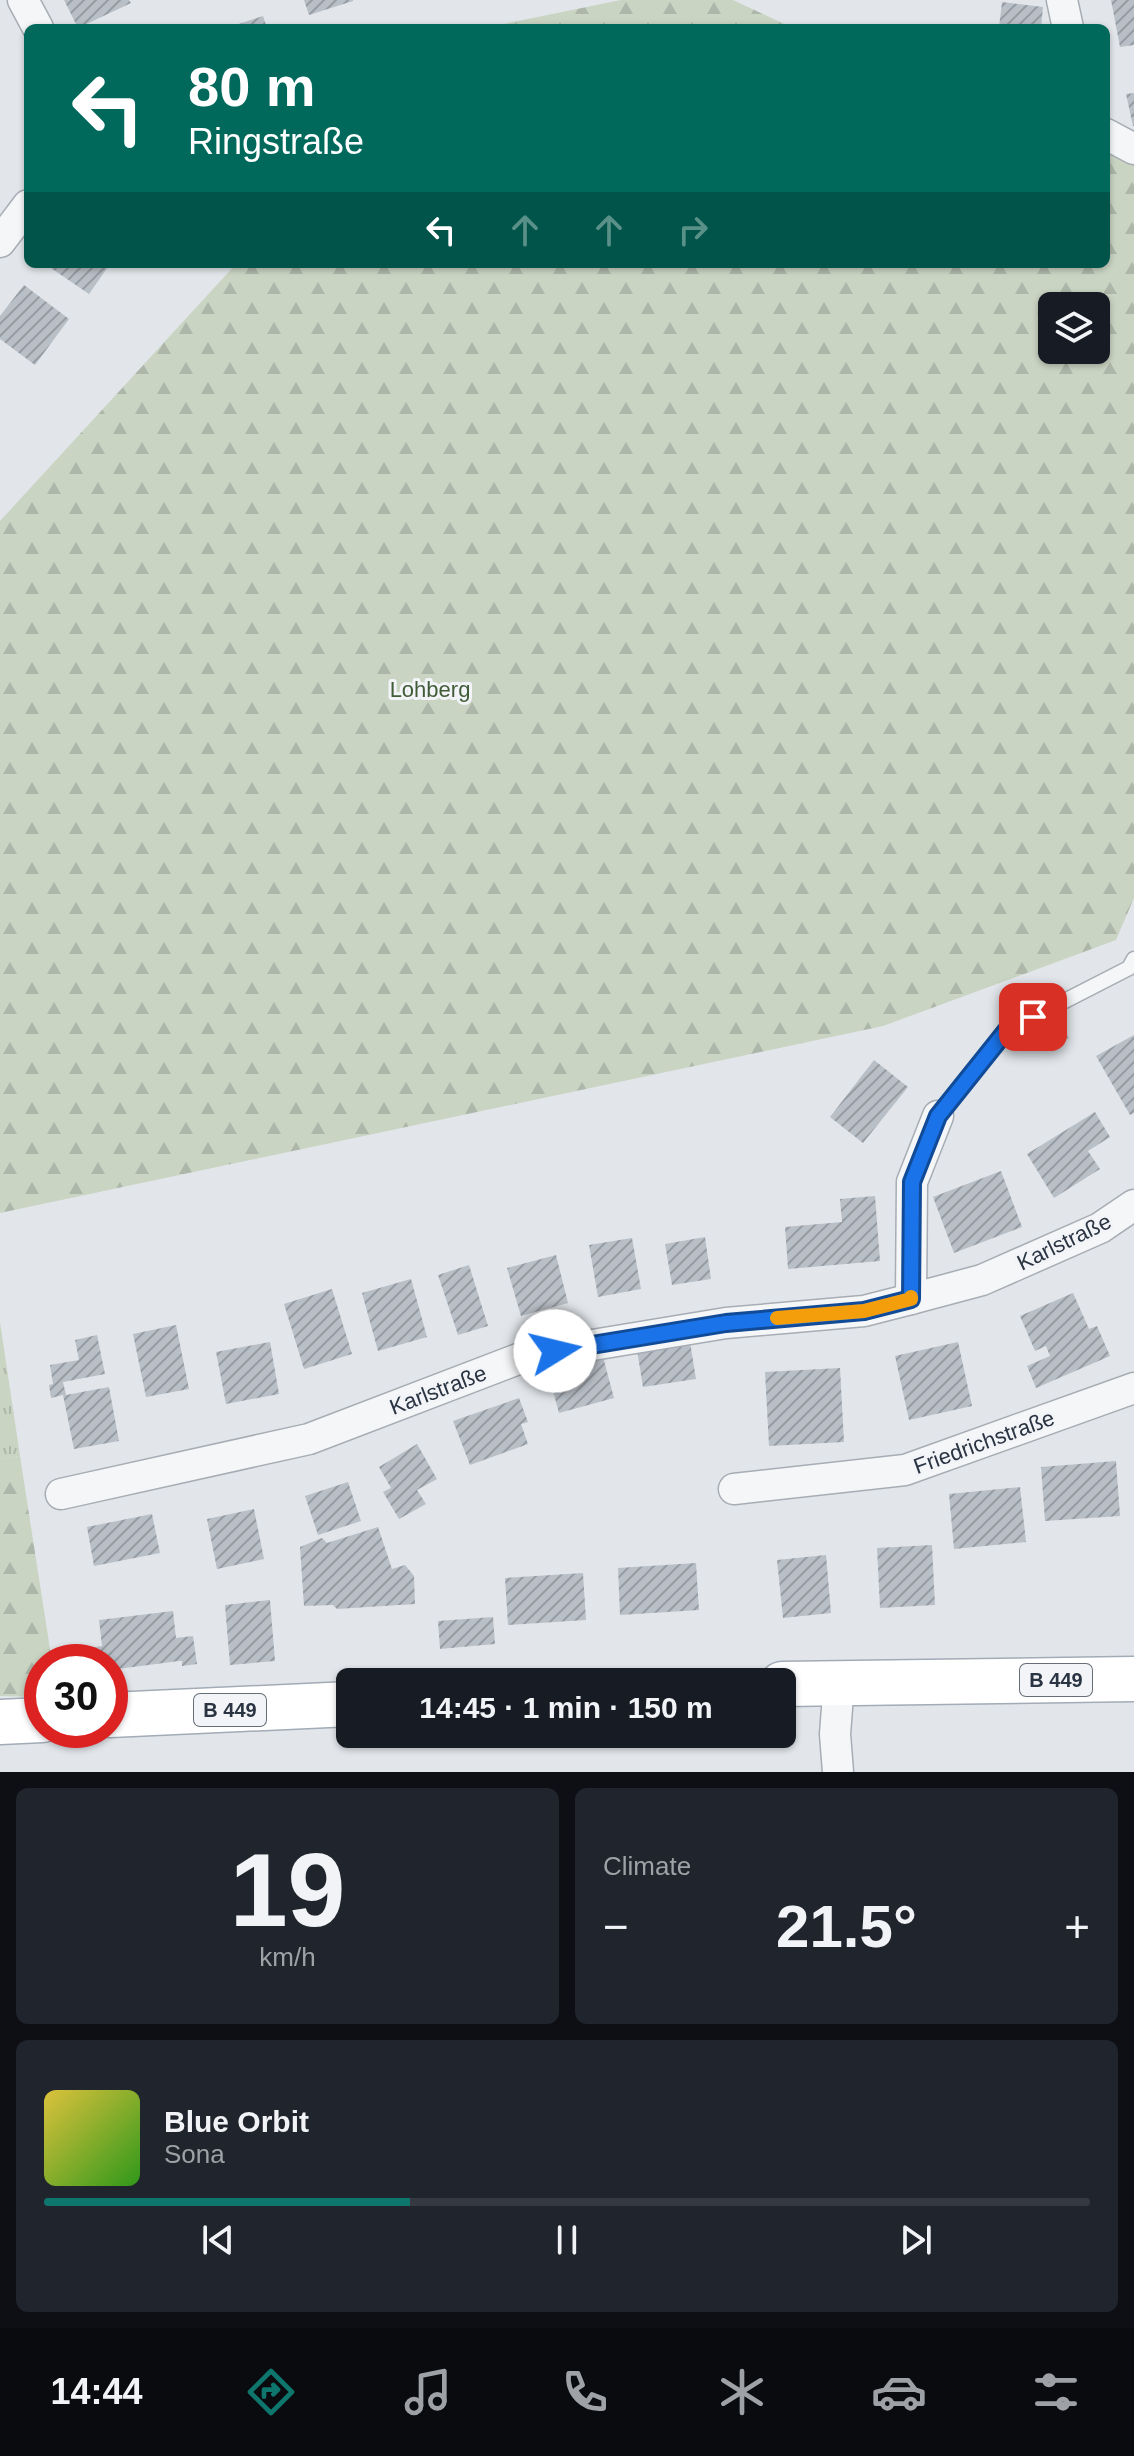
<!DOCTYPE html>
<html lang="en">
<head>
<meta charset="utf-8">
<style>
  body { margin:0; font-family:Arial,sans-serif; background:#20242c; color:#f1f3f6; height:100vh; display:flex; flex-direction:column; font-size:30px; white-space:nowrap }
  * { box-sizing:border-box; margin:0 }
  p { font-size:26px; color:#9ea1a6 }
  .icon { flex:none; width:44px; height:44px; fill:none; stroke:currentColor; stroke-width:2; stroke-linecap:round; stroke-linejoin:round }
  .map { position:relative; height:1772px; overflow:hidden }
  .details { display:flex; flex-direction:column; gap:16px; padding:16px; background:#0d0f14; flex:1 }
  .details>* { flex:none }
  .banner { position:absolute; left:24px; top:24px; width:1086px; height:244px; border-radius:12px; box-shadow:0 2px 6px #0004; background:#00695c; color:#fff; overflow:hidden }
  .controls { position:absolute; left:1038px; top:292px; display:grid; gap:16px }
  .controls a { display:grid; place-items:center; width:72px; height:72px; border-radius:12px; background:#171b24; box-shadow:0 2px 6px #0004; font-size:40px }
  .speed { position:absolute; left:24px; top:1644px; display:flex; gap:16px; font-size:40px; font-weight:700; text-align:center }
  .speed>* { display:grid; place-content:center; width:104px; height:104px; border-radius:50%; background:#171b24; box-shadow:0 2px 6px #0004; line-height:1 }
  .speed .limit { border:12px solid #d22; background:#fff; color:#111 }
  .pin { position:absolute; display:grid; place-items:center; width:68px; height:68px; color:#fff; margin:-34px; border-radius:16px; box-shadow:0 4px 12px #0006 }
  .me { position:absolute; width:88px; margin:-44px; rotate:81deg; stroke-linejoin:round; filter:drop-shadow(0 0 6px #0008) }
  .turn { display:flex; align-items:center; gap:28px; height:168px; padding:0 32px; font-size:36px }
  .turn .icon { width:104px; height:104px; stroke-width:2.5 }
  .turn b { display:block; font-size:56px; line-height:68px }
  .lanes { display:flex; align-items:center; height:76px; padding:0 32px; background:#0003; justify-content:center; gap:40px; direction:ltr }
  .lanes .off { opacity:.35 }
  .big { font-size:60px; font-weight:700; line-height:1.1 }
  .details .tile { flex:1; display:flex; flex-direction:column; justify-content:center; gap:12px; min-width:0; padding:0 28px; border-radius:12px; background:#20242c }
  .details .dial { align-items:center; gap:0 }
  .dial b { font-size:104px; line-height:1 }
  .song { display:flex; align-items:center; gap:24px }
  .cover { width:96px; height:96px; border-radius:12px; background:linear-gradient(135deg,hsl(50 70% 55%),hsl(110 70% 35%)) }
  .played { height:8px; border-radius:4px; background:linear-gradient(90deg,#0f766e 35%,#363941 35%) }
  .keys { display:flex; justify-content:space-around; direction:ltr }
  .heat { display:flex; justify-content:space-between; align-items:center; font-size:44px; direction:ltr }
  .details .tiles { flex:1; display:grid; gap:16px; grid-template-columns:1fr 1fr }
  .tile:last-child { grid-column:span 2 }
  .trip { position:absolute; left:336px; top:1668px; width:460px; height:80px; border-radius:12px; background:#171b24; box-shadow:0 2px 6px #0004; font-weight:700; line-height:80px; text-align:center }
  .menu { display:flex; height:128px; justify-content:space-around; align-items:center; background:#090b0e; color:#9ea1a6 }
  .menu .icon { width:56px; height:56px }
  .menu .current { color:#0f766e }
  .menu b { font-size:36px; color:#f1f3f6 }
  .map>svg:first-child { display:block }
  .grass { fill:url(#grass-tufts) }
  .forest { fill:url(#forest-firs); fill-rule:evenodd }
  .building { fill:url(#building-hatch) }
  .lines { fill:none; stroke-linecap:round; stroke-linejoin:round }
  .lane-casing { stroke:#a7adb4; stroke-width:17 }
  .street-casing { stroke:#a7adb4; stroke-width:33 }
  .primary-casing { stroke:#a2abb6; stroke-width:47 }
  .lane { stroke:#f5f6f8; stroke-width:14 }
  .street { stroke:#f5f6f8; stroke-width:30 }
  .primary { stroke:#fff; stroke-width:44 }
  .route-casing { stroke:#114b97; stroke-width:20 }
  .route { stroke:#1a73e8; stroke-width:14 }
  .slow { stroke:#f59e0b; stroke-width:14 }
  .labels { text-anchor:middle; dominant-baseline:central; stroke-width:6; stroke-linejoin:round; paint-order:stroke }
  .shield { fill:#f2f4f7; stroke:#666e78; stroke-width:2 }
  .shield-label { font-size:20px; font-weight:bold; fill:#2a3442 }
  .park-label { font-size:22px; fill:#415d38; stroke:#f2f4f7 }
  .street-label { font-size:22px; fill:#2a3442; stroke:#f2f4f7 }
</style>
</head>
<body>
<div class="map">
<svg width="1134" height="1772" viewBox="0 0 1134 1772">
  <defs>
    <pattern id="grass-tufts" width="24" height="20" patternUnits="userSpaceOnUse" patternTransform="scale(2)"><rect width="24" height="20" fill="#c9d4c3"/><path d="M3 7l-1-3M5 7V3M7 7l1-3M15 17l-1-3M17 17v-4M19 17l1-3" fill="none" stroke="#adb7a9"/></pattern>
    <pattern id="forest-firs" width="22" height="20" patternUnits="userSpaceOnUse" patternTransform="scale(2)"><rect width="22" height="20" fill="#c9d4c3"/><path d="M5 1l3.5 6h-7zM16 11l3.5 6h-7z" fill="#adb7a9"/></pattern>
    <pattern id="building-hatch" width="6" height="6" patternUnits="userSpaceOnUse" patternTransform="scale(2)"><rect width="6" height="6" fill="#b9bfc7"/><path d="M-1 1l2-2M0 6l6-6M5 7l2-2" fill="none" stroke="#979ca3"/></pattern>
  </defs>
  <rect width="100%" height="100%" fill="#e2e6ea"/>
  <!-- grass -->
  <polygon class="grass" points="0,1322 20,1456 0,1459"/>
  <!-- forest -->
  <g class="forest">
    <polygon points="621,0 733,0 793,28 484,28"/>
    <path d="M1106,137L1134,151V898L1116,940L883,1026L0,1213V521L236,264H1106ZM1052,306H1096V350H1052Z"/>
    <polygon points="20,1456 52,1662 42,1662 42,1697 0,1696 0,1459"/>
  </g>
  <!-- building -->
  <g class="building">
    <polygon points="64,0 129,0 131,3 78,28"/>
    <polygon points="304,0 353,0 353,1 309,15"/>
    <polygon points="1111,0 1134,0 1134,45 1120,47"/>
    <polygon points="1002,2 1043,7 1041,28 999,28"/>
    <polygon points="263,16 267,28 230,28 230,27"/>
    <polygon points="1134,93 1134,126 1133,126 1126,94"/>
    <polygon points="45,264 110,264 89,294"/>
    <polygon points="24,285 69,319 35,365 0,339 0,316"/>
    <polygon points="1054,1013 1069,1038 1051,1048 1036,1023"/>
    <polygon points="1134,1035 1134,1113 1130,1115 1096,1056"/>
    <polygon points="874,1060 908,1087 863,1143 830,1117"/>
    <polygon points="1095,1112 1110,1137 1088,1151 1100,1169 1054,1198 1027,1154"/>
    <polygon points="1001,1171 1022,1227 954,1253 933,1197"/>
    <polygon points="875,1196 880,1261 788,1269 785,1227 842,1222 840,1199"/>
    <polygon points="705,1237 711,1279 672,1285 665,1244"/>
    <polygon points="632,1238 641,1289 598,1297 589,1245"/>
    <polygon points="556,1255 568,1303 521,1316 507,1268"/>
    <polygon points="469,1265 488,1326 458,1335 438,1275"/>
    <polygon points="411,1279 427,1337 378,1351 362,1293"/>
    <polygon points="332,1289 352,1354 304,1369 284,1304"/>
    <polygon points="1073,1293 1089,1329 1097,1326 1110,1356 1036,1388 1027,1366 1050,1356 1046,1346 1035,1351 1020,1316"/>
    <polygon points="176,1325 189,1389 146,1397 133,1334"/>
    <polygon points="97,1335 105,1374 63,1382 66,1395 109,1387 119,1441 74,1449 63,1395 51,1398 49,1385 53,1384 50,1365 79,1360 75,1340"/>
    <polygon points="270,1342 279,1394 226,1404 216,1352"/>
    <polygon points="690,1342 696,1379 643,1387 637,1350"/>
    <polygon points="958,1342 972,1406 909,1420 895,1356"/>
    <polygon points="603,1357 614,1398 559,1413 548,1373"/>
    <polygon points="840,1368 844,1442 769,1446 765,1372"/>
    <polygon points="519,1398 528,1422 521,1424 528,1444 470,1465 453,1421"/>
    <polygon points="417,1444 437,1479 417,1490 426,1504 399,1519 383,1492 391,1488 379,1467"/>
    <polygon points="1116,1461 1120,1516 1045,1521 1041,1467"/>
    <polygon points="348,1482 361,1521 318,1535 305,1496"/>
    <polygon points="1020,1487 1026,1542 954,1549 949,1494"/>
    <polygon points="254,1509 264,1559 217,1569 207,1519"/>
    <polygon points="152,1514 160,1553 94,1566 87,1527"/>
    <polygon points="378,1527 392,1569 405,1565 414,1576 415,1604 337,1609 333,1605 304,1606 300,1547 322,1538 327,1543"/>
    <polygon points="932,1545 935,1605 880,1608 877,1548"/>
    <polygon points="826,1555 831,1613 783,1618 777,1560"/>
    <polygon points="696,1563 699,1610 620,1615 618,1568"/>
    <polygon points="583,1573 586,1620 508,1625 505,1578"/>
    <polygon points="270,1600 275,1661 230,1665 225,1605"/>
    <polygon points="173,1611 176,1638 193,1636 197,1664 182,1666 182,1661 179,1661 110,1670 110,1662 91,1662 89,1648 102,1646 99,1620"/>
    <polygon points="493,1617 495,1644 440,1649 438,1621"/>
  </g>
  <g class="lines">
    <!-- lane casing -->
    <g class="lane-casing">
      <polyline id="lane" points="938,1116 1006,1031 1129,968 1134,959"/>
    </g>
    <!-- street casing -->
    <g class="street-casing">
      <g id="street">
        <polyline points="23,0 38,28"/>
        <polyline points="1062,0 1068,28"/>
        <polyline points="1106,134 1134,149"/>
        <polyline points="0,242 28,205"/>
        <polyline points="911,1299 912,1182 938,1116"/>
        <polyline points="734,1489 905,1470 1134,1388"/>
        <polyline points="61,1494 309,1439 526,1356 726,1323 864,1311 911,1299 982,1280 1100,1228 1134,1205"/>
        <polyline points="838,1772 835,1734 839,1682"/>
      </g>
    </g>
    <!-- primary casing -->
    <g class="primary-casing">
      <g id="primary">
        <polyline points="782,1684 1134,1679"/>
        <polyline points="110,1715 350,1704"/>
        <polyline points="0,1722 42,1720"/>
      </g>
    </g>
    <!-- lane -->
    <use href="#lane" class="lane"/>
    <!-- street -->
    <use href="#street" class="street"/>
    <!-- primary -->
    <use href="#primary" class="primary"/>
  </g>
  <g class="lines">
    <!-- route casing -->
    <g class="route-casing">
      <polyline id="route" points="555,1351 726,1323 864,1311 911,1299 912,1182 938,1116 1006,1031 1033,1017"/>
    </g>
    <!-- route -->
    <use href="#route" class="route"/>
    <!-- slow -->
    <polyline class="slow" points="777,1318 864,1311 911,1299 911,1297"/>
  </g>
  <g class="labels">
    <!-- shield labels -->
    <g class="shield">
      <rect x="1020" y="1664" width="72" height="32" rx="6"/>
      <rect x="194" y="1694" width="72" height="32" rx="6"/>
    </g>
    <g class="shield-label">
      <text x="1056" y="1680">B 449</text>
      <text x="230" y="1710">B 449</text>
    </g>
    <!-- park labels -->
    <g class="park-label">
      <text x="430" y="689">Lohberg</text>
    </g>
    <!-- street labels -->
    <g class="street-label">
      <text transform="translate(1064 1242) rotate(-26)">Karlstraße</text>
      <text transform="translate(438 1390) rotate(-21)">Karlstraße</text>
      <text transform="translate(984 1442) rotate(-20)">Friedrichstraße</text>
    </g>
  </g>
</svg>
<div class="controls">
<a><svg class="icon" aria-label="layers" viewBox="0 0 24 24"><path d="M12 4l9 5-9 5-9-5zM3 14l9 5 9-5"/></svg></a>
</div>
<div class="speed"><div class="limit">30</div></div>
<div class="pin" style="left:1033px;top:1017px;background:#d93025"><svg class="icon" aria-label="arrive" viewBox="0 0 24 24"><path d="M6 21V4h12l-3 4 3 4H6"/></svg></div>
<svg class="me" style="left:555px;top:1351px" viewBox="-20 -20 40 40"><circle r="19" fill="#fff"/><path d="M0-13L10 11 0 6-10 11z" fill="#1a73e8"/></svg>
<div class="trip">14:45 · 1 min · 150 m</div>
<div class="banner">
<div class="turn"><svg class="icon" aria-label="left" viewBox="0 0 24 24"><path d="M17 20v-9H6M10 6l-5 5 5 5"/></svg><div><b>80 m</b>Ringstraße</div></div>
<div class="lanes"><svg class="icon" aria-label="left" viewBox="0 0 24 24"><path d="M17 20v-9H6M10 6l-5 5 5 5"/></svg><svg class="icon off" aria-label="ahead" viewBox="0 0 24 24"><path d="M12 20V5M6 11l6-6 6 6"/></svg><svg class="icon off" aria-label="ahead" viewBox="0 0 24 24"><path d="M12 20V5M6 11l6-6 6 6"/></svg><svg class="icon off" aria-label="right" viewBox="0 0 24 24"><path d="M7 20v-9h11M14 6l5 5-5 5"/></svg></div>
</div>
</div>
<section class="details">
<div class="tiles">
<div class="tile dial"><b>19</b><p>km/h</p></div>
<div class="tile"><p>Climate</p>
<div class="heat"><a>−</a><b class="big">21.5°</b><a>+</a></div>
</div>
<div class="tile">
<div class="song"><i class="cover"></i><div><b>Blue Orbit</b><p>Sona</p></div></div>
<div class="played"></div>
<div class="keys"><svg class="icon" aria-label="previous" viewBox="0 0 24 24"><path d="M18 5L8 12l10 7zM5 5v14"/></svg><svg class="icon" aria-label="pause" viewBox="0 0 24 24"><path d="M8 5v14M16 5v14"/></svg><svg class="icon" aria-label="next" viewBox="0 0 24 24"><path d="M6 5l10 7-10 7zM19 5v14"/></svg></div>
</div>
</div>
</section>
<nav class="menu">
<b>14:44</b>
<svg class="icon current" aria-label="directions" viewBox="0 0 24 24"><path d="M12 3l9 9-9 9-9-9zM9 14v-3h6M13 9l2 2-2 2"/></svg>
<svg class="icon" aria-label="music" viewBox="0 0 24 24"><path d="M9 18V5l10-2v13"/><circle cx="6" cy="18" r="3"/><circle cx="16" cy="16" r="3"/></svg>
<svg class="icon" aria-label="phone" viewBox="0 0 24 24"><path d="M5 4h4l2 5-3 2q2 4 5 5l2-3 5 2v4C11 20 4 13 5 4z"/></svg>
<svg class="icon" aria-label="climate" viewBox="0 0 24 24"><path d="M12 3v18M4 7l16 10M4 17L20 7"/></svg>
<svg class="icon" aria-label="car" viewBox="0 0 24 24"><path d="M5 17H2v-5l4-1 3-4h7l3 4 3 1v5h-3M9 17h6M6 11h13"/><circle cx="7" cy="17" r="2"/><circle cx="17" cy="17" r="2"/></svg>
<svg class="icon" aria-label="filters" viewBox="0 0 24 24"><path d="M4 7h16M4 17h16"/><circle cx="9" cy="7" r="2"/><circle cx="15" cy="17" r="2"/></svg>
</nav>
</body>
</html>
